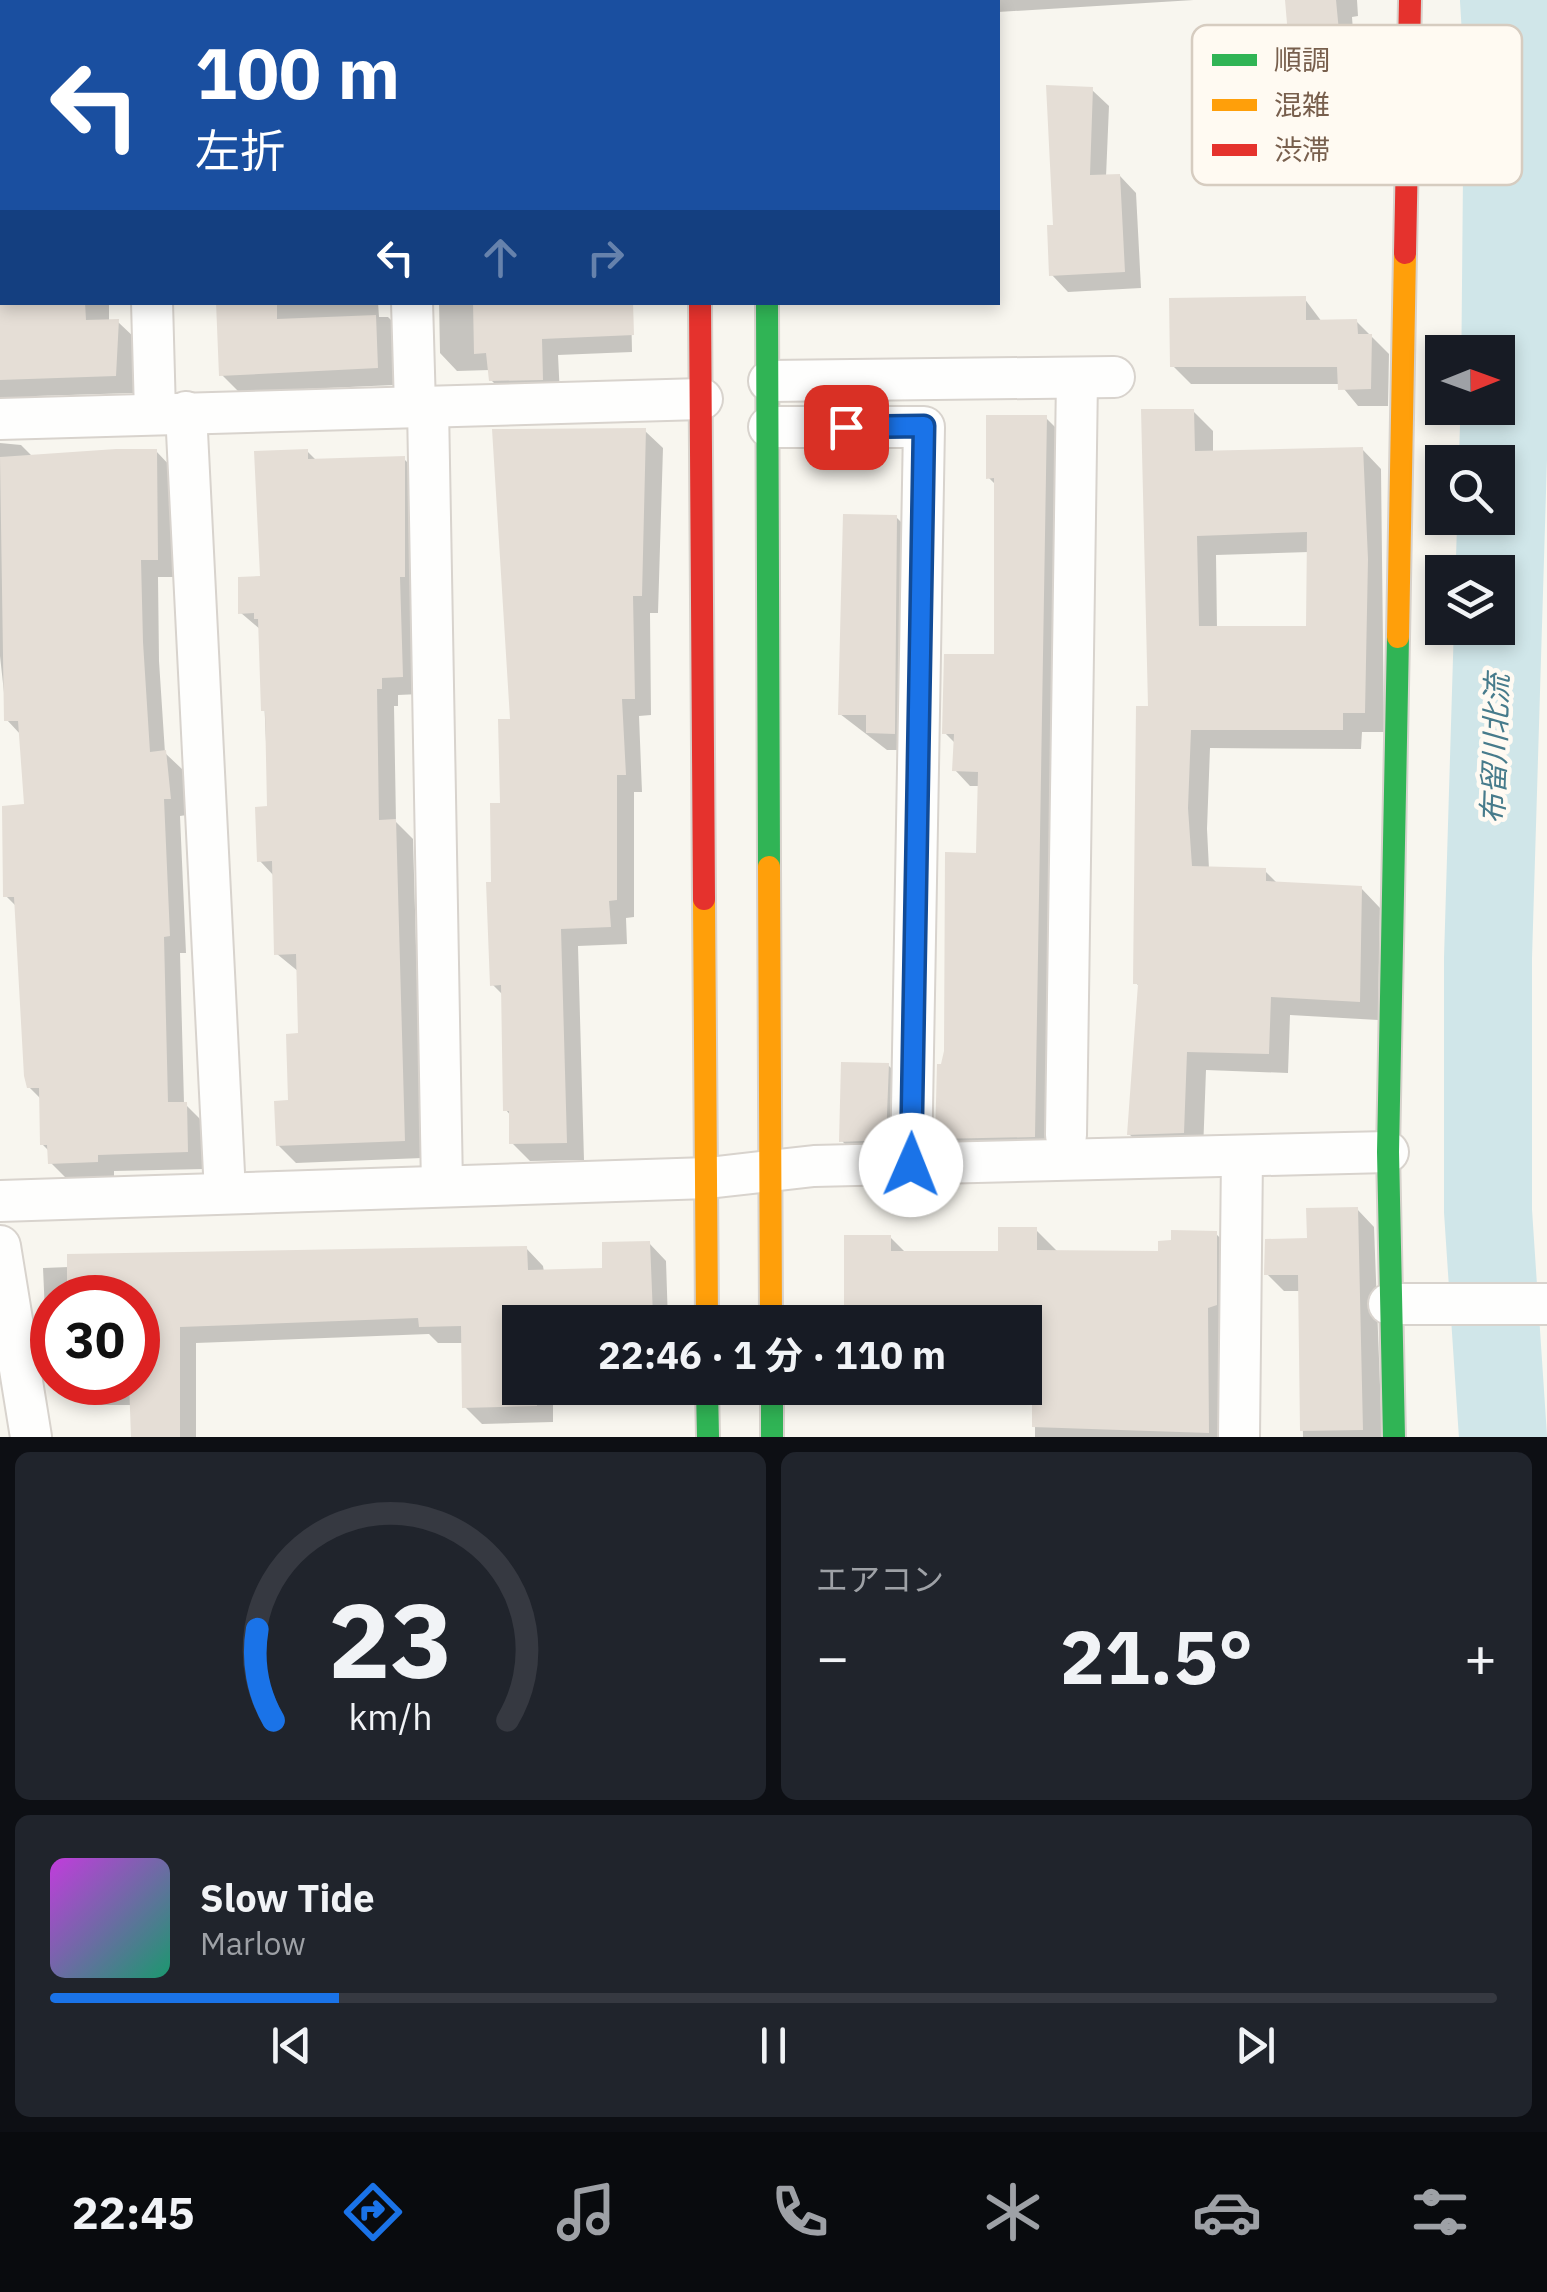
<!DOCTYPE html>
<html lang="ja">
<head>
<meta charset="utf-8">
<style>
  body { margin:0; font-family:"IBM Plex Sans","Noto Sans JP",sans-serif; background:#20242c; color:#f1f3f6; height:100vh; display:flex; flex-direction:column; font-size:38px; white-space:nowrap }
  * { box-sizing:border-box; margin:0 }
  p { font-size:32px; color:#9ea1a6 }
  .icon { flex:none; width:55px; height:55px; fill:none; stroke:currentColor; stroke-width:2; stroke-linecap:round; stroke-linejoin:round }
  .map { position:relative; height:1437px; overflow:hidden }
  .drawer { display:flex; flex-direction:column; gap:15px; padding:15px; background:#0d0f14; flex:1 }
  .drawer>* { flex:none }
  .hud { position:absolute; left:0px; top:0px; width:1000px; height:305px; box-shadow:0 5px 15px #0003; background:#1a4fa0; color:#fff; overflow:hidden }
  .needle { width:65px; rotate:89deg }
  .controls { position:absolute; left:1425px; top:335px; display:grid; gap:20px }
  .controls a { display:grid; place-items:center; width:90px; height:90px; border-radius:0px; background:#171b24; box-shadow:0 5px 15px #0003; font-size:50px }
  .speed { position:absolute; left:30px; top:1275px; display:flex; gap:20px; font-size:50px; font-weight:700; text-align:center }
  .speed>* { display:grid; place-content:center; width:130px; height:130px; border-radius:50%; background:#171b24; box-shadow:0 5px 15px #0003; line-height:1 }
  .speed .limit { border:15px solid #d22; background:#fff; color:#111 }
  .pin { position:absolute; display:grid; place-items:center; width:85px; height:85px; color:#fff; margin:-42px; border-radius:20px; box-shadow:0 5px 15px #0006 }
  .me { position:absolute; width:110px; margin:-55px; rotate:1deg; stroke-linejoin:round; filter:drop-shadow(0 0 8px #0008) }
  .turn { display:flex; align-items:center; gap:35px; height:210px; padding:0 30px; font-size:45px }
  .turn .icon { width:130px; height:130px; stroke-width:2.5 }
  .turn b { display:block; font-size:70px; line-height:85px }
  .lanes { display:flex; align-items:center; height:95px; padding:0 30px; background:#0003; justify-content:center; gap:50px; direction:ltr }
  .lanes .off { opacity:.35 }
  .big { font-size:75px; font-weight:700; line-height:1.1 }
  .drawer .card { flex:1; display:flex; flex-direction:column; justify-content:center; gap:15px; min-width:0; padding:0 35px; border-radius:15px; background:#20242c }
  .drawer .dial { align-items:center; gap:0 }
  .dial svg { height:260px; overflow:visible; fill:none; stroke:#363941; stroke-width:7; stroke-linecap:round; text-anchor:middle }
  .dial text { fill:#f1f3f6; stroke:none }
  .song { display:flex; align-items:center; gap:30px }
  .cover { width:120px; height:120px; border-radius:15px; background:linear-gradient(135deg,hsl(290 70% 55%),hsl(160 70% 35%)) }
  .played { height:10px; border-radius:5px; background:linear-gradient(90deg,#1a73e8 20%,#363941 20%) }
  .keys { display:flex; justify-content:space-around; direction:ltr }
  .heat { display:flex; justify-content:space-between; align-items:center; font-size:55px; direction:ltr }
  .drawer .tiles { flex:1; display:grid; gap:15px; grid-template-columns:1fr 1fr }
  .card:last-child { grid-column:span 2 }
  .trip { position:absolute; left:502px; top:1305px; width:540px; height:100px; border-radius:0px; background:#171b24; box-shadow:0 5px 15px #0003; font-weight:700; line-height:100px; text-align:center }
  .tab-bar { display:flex; height:160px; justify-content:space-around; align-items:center; background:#090b0e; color:#9ea1a6 }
  .tab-bar .icon { width:70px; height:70px }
  .tab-bar .on { color:#1a73e8 }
  .tab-bar b { font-size:45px; color:#f1f3f6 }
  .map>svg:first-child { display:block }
  .shadow { fill:#0003; fill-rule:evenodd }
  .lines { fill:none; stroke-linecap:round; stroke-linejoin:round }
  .river { stroke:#d0e6e9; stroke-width:88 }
  .building { fill:#e5ded6; fill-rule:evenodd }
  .street-casing { stroke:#d8d3cd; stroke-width:44 }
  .fast-casing { stroke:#d8d3cd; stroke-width:26 }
  .slow-casing { stroke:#d8d3cd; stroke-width:26 }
  .jam-casing { stroke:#d8d3cd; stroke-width:26 }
  .street { stroke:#fefefd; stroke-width:40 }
  .fast { stroke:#30b455; stroke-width:22 }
  .slow { stroke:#ff9f0a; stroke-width:22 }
  .jam { stroke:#e5322d; stroke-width:22 }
  .route-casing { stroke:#114b97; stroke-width:25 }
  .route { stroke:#1a73e8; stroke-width:18 }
  .labels { text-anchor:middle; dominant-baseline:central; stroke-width:9; stroke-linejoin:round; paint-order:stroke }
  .water-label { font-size:30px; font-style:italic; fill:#477b8b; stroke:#fffaf2 }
  .key { fill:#fffaf2; stroke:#d6ccc0; stroke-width:2.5 }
  .key-label { font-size:28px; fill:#785f4d }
</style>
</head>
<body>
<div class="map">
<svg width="1547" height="1437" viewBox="0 0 1547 1437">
  <rect width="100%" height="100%" fill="#f8f6ef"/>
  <!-- shadow -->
  <g class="shadow">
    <polygon points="0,0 107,2 2,2 2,302 109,302 109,322 118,322 136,339 137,378 133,378 133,393 36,396 37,411 0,422"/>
    <polygon points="211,0 371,0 212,2"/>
    <rect x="470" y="0" width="152" height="2"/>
    <polygon points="894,0 1194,0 998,12 998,2"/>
    <polygon points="1288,0 1357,0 1358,16 1352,17 1355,59 1309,63 1292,46"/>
    <polygon points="1092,90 1109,106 1106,177 1120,176 1136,193 1141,288 1068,292 1052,275 1056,227"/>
    <polygon points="1304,298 1322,322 1356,321 1389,354 1388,406 1358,406 1340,384 1191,384 1173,366"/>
    <polygon points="221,302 378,302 379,317 388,317 405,334 406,372 394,372 394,385 239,392 222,375"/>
    <polygon points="439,302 631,302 632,352 558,355 560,396 509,398 491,380 490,370 457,371 440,353"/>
    <path d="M1193,411L1213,431V453L1362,449L1381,469L1384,732H1362L1361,749L1210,748L1207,829L1209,869L1265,871L1278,884L1361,888L1380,908L1378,1020L1290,1015L1288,1073L1206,1070L1203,1152L1149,1153L1129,1134L1140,987L1136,983L1150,709ZM1309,552V629H1217L1216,555Z"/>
    <polygon points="1046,418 1062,434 1050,1152 954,1154 938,1138 943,1067 978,855 980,786 970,786 955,770 956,744 945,733 997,656 996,485 989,478"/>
    <polygon points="645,431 663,448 658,613 650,613 651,715 639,716 642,792 634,792 634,917 626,918 627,944 578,946 584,1160 530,1161 512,1143 511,1116 506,1110 504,996 492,984 494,884 512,722"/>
    <polygon points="0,443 21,445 34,458 156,451 173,469 175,577 158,577 159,661 165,753 183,770 187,815 180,816 186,953 180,953 184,1103 203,1122 204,1169 114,1171 114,1178 68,1180 51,1163 50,1152 42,1144 42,1100 29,1087 17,907 6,896 27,806 21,735 7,720 0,656"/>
    <polygon points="307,451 317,461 404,459 422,477 420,694 398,695 398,706 394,706 396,822 413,839 422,1158 296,1163 278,1145 291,1103 301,1035 299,972 277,954 275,877 260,861 269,808 261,630 241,613 262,579"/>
    <polygon points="896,517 914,535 912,750 887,750 840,714"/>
    <polygon points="888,1065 906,1083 903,1157 859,1158 842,1141"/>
    <polygon points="1357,1209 1374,1227 1382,1437 1303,1437 1300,1291 1284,1291 1267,1274"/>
    <polygon points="1036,1230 1057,1251 1160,1253 1216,1234 1237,1254 1229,1437 1035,1437 1035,1358 1025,1358 1025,1322 847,1322 846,1238 890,1237 906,1253 1001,1254"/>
    <polygon points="649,1243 666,1261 668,1322 520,1322 520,1388 553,1388 553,1422 482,1424 465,1407 464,1343 438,1343 429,1334 196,1343 196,1437 217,1437 133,1437 132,1405 93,1405 75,1382 138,1382 138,1298 52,1298 52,1341 46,1335 43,1268 69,1267 69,1257 526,1248 543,1266 544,1272 605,1270"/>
  </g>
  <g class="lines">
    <!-- river -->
    <polyline class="river" points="1503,1437 1488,1211 1488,958 1505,392 1508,66 1504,0"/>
  </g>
  <!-- building -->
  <g class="building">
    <polygon points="1285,0 1336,0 1340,42 1289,47"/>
    <polygon points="1046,85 1093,87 1090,175 1120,174 1125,272 1049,276 1047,225 1053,225"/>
    <polygon points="1306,296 1306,320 1357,319 1358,334 1372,334 1371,389 1338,390 1337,367 1170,367 1169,298"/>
    <polygon points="0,302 85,302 86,320 119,319 116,376 0,380"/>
    <polygon points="216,302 277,302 277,319 376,315 378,368 219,376"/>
    <polygon points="473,302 633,302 634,335 542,339 543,380 489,381 486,353 474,354"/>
    <path d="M1141,409H1194L1195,451L1363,447L1368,559L1365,713H1343V730H1191L1188,808L1192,866L1266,868V881L1362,886L1360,1002L1271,997L1269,1054L1187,1052L1184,1133L1127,1135L1138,984H1133L1136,706H1148ZM1307,532L1306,626H1199L1197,536Z"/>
    <polygon points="986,415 1047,415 1035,1137 935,1139 937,1064 941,1064 944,1051 945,852 976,853 978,772 952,771 954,734 942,734 944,654 994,654 994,478 986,479"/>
    <polygon points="646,428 642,596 633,596 635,699 622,699 626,775 617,775 617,900 609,901 611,927 561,929 567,1143 509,1144 509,1111 503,1111 501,985 490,986 486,882 491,882 490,803 500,803 498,719 510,719 492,429"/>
    <polygon points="116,449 157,449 158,560 141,560 143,642 150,752 166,750 171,799 164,799 170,936 164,937 168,1102 187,1102 188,1152 98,1155 98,1162 48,1164 47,1145 40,1145 39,1088 27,1088 24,1076 14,897 3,897 2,806 24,804 18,721 4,721 0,457"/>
    <polygon points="308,449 308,459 405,456 405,577 400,577 403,677 382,678 382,689 377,689 379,820 396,819 405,1141 276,1146 274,1101 288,1100 286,1034 298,1033 296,954 274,955 272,861 257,862 255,807 267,806 265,711 261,711 258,619 254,619 254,613 238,614 238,577 260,576 254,451"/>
    <polygon points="843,514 897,515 895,734 866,733 866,715 838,715"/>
    <polygon points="841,1062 889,1063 886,1140 839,1142"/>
    <polygon points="1358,1207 1363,1430 1300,1431 1298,1275 1264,1275 1265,1239 1307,1238 1306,1208"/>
    <polygon points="998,1227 1037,1227 1037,1250 1158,1251 1158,1241 1171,1240 1171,1230 1217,1231 1217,1305 1208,1308 1209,1433 1032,1427 1032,1322 844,1322 844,1235 891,1235 891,1251 998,1251"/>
    <polygon points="650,1241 653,1316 520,1322 520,1388 537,1388 537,1406 462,1408 461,1326 419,1327 418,1318 180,1327 180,1437 131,1437 129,1382 138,1382 138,1298 67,1298 67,1254 527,1246 528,1270 602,1268 602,1242"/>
  </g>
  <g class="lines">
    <!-- street casing -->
    <g class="street-casing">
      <g id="street">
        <polyline points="144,0 144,2"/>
        <polyline points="406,0 406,2"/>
        <polyline points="152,302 155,413"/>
        <polyline points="412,302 415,407"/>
        <polyline points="769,381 1114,377"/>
        <polyline points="428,407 442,1186"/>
        <polyline points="186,412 225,1193"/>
        <polyline points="0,419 702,399"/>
        <polyline points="769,427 924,427 911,1165"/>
        <polyline points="1066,1135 1077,379"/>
        <polyline points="0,1201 708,1178 814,1166 1388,1152"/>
        <polyline points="0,1246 31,1437"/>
        <polyline points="1389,1304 1547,1304"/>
        <polyline points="1239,1437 1242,1156"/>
      </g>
    </g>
    <!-- fast casing -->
    <g class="fast-casing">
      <g id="fast">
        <polyline points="694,0 695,2"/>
        <polyline points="761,0 761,2"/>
        <polyline points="767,302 769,867"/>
        <polyline points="707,1388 708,1437"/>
        <polyline points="772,1388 772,1437"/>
        <polyline points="1394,1437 1388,1152 1398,637"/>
      </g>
    </g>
    <!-- slow casing -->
    <g class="slow-casing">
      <g id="slow">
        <polyline points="1398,637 1405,253"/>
        <polyline points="769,867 771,1322"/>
        <polyline points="704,899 707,1322"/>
      </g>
    </g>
    <!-- jam casing -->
    <g class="jam-casing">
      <g id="jam">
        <polyline points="1405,253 1410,0"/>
        <polyline points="700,302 704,899"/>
      </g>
    </g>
    <!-- street -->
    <use href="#street" class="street"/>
    <!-- fast -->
    <use href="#fast" class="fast"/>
    <!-- slow -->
    <use href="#slow" class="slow"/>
    <!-- jam -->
    <use href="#jam" class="jam"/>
  </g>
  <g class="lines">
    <!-- route casing -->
    <g class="route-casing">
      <polyline id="route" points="846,427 924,426 911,1165"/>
    </g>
    <!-- route -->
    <use href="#route" class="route"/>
  </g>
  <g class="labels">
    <!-- water labels -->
    <g class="water-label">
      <text transform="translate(1494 749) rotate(-88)">布留川北流</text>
    </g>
  </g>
  <!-- legend -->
  <rect x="1192" y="25" width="330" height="160" rx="15" class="key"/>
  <rect x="1212" y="54" width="45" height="12" fill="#30b455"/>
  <rect x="1212" y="99" width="45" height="12" fill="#ff9f0a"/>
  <rect x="1212" y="144" width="45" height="12" fill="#e5322d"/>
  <g class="key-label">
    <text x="1274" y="70">順調</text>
    <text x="1274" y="115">混雑</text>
    <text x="1274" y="160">渋滞</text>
  </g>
</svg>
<div class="controls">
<a><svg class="needle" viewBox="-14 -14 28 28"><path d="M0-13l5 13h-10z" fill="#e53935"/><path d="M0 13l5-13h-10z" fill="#9ea1a6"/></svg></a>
<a><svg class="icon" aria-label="search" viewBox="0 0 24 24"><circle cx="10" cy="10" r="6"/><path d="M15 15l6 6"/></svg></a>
<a><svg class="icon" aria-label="layers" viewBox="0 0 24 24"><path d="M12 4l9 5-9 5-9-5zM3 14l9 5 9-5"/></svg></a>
</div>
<div class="speed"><div class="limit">30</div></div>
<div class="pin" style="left:846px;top:427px;background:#d93025"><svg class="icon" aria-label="arrive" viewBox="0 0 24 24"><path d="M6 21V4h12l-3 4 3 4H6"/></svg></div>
<svg class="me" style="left:911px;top:1165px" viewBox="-20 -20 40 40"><circle r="19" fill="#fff"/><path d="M0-13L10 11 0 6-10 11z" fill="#1a73e8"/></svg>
<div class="trip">22:46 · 1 分 · 110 m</div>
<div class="hud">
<div class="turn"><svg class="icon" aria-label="left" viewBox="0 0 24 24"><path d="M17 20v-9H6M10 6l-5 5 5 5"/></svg><div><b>100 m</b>左折</div></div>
<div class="lanes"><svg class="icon" aria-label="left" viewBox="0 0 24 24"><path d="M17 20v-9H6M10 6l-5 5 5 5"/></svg><svg class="icon off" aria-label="ahead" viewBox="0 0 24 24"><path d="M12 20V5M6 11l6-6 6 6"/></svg><svg class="icon off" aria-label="right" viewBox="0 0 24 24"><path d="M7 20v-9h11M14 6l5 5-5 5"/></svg></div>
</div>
</div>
<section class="drawer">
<div class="tiles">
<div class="card dial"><svg viewBox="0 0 100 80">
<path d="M14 69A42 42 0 1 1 86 69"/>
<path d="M14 69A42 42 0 0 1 9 41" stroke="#1a73e8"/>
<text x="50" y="56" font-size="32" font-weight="700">23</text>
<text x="50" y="72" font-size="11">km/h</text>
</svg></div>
<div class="card"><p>エアコン</p>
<div class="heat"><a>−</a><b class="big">21.5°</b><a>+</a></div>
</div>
<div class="card">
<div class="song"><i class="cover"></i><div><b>Slow Tide</b><p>Marlow</p></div></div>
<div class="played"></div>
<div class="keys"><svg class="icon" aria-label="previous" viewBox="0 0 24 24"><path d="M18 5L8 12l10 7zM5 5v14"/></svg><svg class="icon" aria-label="pause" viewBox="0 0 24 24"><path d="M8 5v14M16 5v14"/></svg><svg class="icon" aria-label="next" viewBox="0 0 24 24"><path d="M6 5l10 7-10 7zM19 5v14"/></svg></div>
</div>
</div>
</section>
<nav class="tab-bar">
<b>22:45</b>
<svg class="icon on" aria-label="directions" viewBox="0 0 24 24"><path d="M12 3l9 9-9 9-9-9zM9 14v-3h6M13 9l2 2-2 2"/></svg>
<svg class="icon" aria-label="music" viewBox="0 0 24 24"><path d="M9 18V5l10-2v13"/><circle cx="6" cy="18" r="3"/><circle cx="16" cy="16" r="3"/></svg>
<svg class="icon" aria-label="phone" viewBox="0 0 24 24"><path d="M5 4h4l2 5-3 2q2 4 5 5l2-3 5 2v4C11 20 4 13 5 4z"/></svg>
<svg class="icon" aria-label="climate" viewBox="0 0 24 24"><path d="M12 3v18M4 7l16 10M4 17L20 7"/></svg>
<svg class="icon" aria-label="car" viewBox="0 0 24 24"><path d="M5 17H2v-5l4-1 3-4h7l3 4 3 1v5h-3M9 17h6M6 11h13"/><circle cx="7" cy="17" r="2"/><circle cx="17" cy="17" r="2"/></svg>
<svg class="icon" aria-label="filters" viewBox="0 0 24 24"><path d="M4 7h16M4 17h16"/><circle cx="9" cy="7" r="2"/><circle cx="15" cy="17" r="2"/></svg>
</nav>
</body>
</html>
